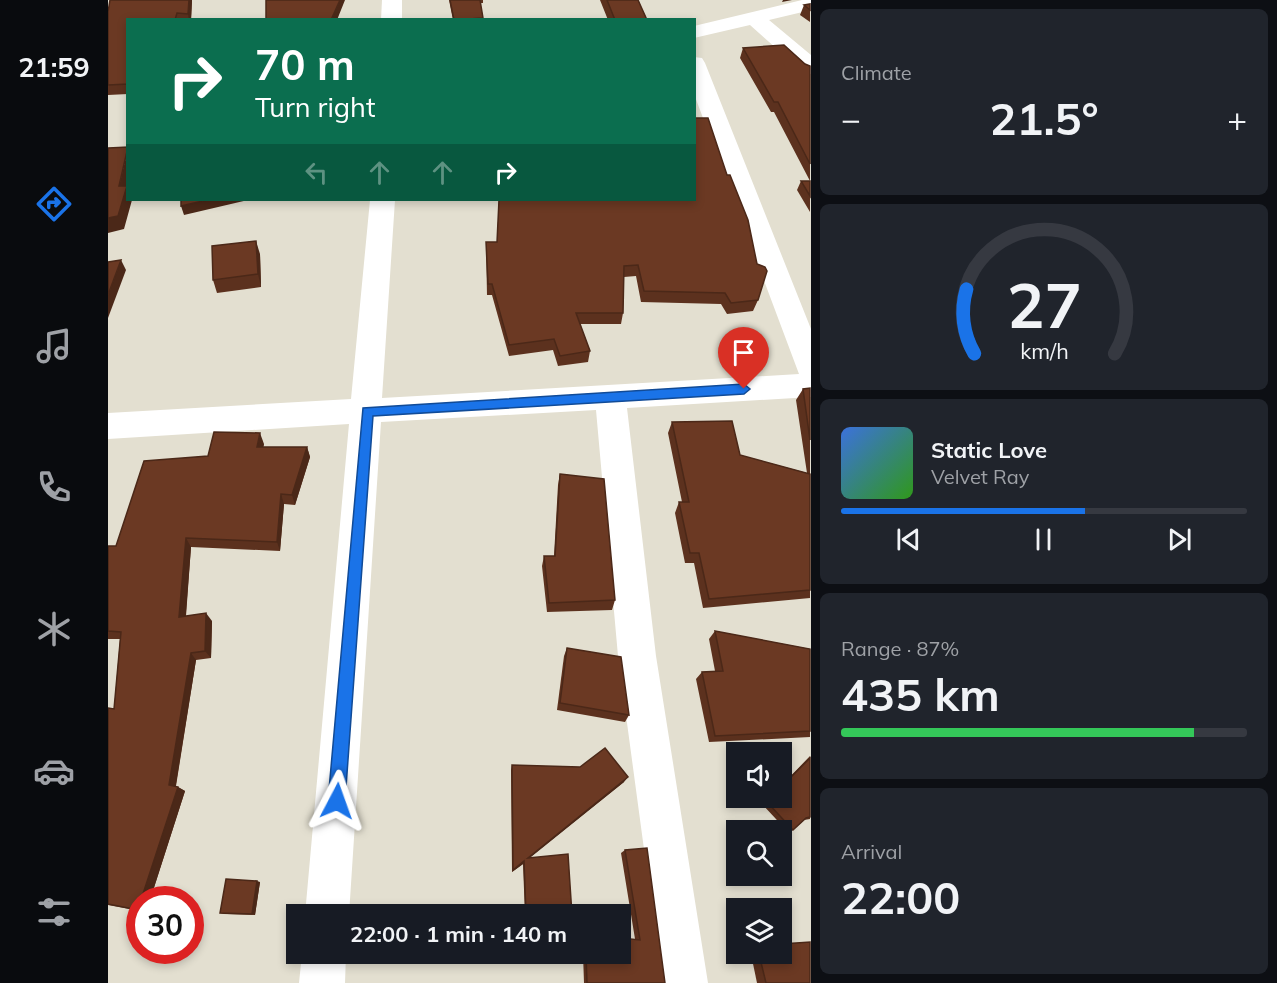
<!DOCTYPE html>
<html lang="en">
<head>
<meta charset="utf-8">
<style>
  body { margin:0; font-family:Mulish,sans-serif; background:#20242c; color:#f1f3f6; height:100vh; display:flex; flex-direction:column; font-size:22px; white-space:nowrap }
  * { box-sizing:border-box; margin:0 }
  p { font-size:20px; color:#9ea1a6 }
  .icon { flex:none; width:33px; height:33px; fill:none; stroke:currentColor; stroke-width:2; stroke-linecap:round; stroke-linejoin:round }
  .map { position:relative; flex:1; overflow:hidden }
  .sheet { display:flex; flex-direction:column; gap:9px; padding:9px; background:#0d0f14; width:466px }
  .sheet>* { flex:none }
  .top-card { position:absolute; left:18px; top:18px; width:570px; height:183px; border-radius:0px; box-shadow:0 3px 9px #0003; background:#0b6e4f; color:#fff; overflow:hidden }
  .buttons { position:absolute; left:618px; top:742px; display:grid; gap:12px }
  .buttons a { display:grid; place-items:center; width:66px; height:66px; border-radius:0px; background:#171b24; box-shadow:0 3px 9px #0003; font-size:30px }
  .speed { position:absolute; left:18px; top:886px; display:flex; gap:12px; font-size:30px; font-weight:700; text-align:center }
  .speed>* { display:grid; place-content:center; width:78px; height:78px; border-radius:50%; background:#171b24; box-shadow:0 3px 9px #0003; line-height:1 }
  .speed .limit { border:9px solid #d22; background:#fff; color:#111 }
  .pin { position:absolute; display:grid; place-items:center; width:51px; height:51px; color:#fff; margin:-62px -26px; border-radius:50% 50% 50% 0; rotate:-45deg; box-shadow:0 0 6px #0007 }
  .pin .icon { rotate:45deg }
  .me { position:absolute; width:66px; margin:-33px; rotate:4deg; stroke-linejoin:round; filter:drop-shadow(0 0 4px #0008) }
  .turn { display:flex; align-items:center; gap:21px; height:126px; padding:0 30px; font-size:27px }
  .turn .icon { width:78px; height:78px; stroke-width:2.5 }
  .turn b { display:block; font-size:42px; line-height:51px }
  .lanes { display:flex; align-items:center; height:57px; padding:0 30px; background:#0003; justify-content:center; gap:30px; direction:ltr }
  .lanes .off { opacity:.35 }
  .big { font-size:45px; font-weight:700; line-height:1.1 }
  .sheet .widget { flex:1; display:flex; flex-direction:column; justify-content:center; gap:9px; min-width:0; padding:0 21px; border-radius:9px; background:#20242c }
  .sheet .dial { align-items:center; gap:0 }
  .dial svg { height:156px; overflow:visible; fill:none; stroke:#363941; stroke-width:7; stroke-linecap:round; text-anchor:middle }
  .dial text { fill:#f1f3f6; stroke:none }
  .song { display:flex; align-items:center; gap:18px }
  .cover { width:72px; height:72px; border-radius:9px; background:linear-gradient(135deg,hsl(220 70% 55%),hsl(110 70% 35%)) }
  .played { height:6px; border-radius:3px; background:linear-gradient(90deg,#1a73e8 60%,#363941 60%) }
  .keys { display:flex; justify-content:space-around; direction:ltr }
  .heat { display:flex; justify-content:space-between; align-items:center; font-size:33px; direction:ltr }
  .charge { height:9px; border-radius:4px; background:linear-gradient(90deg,#34c759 87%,#363941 0) }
  .trip { position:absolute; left:178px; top:904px; width:345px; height:60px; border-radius:0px; background:#171b24; box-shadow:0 3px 9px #0003; font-weight:700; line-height:60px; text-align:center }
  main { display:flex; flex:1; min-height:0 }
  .dock { display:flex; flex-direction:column; width:108px; justify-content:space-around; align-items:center; background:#090b0e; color:#9ea1a6 }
  .dock .icon { width:42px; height:42px }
  .dock .selected { color:#1a73e8 }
  .dock b { font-size:27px; color:#f1f3f6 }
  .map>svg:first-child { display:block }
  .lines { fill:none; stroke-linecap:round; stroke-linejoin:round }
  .minor { fill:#fff; fill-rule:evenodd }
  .wall { fill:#5c311e }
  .shaded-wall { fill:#4b2818 }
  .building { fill:#6b3923; stroke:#4b2818; stroke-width:1.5 }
  .route { fill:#1a73e8; stroke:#114b97; stroke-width:1.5 }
</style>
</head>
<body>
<main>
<nav class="dock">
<b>21:59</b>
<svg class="icon selected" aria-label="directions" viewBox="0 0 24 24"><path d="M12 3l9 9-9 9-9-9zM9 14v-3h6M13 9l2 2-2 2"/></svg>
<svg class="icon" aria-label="music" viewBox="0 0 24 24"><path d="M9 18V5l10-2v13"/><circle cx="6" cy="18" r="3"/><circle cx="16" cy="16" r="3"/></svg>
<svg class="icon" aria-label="phone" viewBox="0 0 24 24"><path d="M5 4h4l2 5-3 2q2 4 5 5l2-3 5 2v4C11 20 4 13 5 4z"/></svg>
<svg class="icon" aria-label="climate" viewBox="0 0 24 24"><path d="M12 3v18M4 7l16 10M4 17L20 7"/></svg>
<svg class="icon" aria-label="car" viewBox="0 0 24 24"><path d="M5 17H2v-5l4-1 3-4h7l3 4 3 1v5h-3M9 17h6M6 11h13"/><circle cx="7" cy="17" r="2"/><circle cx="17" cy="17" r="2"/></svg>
<svg class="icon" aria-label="filters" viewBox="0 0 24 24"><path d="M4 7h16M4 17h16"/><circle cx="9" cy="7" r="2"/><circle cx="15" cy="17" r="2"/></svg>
</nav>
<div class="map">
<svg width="703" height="983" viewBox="0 0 703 983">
  <rect width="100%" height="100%" fill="#e3dfd0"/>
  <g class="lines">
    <!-- minor -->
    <g class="minor">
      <polygon points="274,0 294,0 294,20 273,20"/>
      <polygon points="694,0 703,0 703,10 661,20 703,55 703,74 695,72 642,25 586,38 586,26"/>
      <polygon points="586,57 594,58 597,63 703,329 703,397 519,408 548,656 600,983 554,983 510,656 488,410 273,422 241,915 197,915 241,424 0,439 0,413 243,399 262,200 287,200 274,398 691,374 586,94"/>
      <polygon points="194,954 238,954 237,983 191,983"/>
    </g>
  </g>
  <!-- wall -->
  <g class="wall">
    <polygon points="84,0 83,20 20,20 20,94 0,95 0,12"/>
    <polygon points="341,0 375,0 375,3 372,3 375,20 345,20"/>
    <polygon points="492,0 530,0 539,20 500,20"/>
    <polygon points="702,4 702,22 692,15 696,5"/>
    <polygon points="635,48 702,66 702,212 689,190 693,181 702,181 666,112 663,112 632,58"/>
    <polygon points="391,200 650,300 645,311 619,314 613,304 533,302 528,276 516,277 515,313 513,324 472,324 482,351 480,362 450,366 445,350 401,356 384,295 379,295 378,242 389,242"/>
    <polygon points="152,254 153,287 109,293 105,280"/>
    <polygon points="702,388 702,598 595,608 586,563 577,563 567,513 571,502 574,502 560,433 564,422 632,455 699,473 688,400 695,389"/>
    <polygon points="156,444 155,447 199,447 202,457 187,505 176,504 172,551 83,547 78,616 104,621 103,658 88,660 68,786 77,791 42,900 32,900 32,911 0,905 0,708 6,709 12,639 0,639 0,546 8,546"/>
    <polygon points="452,474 507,600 504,610 439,612 434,566 436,556 446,556 450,485"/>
    <polygon points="607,631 702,649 702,737 601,742 588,679 594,672 607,671 601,639"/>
    <polygon points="459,648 521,715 517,722 449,710 456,656"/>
    <polygon points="702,756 702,819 696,820 685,830 681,833 654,804 660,798 674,798 674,785"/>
    <polygon points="404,765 516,782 422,857 464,915 417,915 415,864 404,872 403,770"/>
    <polygon points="517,850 557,983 476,983 475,954 513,954 527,939 513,853"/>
    <polygon points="152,882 147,915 116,914 112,913"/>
    <polygon points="643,954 674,954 702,983 649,983"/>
  </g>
  <!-- shaded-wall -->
  <g class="shaded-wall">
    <polygon points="81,0 84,0 83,20 81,20 80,14"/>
    <polygon points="232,0 237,0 229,20 223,20"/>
    <polygon points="675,0 684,0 674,2"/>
    <polygon points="20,149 20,200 24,200 16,229 0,233 0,218 11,186"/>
    <polygon points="99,200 140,200 76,215 73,206"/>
    <polygon points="148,241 152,254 153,287 150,274"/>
    <polygon points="13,260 18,270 0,318 0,295"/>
    <polygon points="152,433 156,444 153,458 149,447"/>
    <polygon points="199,447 202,457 187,505 184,495"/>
    <polygon points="173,494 176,504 172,551 169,542"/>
    <polygon points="78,538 83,547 77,625 71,617"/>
    <polygon points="98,613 104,621 103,658 97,651"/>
    <polygon points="83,653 88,660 67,790 61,785"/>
    <polygon points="520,777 516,782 418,861 420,858"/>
    <polygon points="70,787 77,791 42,900 33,900"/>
    <polygon points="416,861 415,864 404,872 405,870"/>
    <polygon points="149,881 152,882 147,915 144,914"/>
  </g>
  <!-- building -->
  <g class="building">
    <polygon points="2,0 81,0 80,14 69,13 67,20 20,20 20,84 0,85 0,12"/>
    <polygon points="158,0 232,0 223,20 158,20"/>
    <polygon points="342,0 372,0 375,18 346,20"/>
    <polygon points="499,0 530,0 539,20 507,20"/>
    <polygon points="702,4 702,10 696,5"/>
    <polygon points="676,45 697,64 702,66 702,164 670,102 666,102 635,48"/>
    <polygon points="586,118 600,118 619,175 622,175 640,220 649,264 657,267 659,271 650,300 623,303 617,293 536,291 530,265 516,266 515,313 468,313 482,351 452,356 446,339 401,345 384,284 380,284 378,242 389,242 391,200 586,200"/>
    <polygon points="20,147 11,186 19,186 10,216 0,218 0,148"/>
    <polygon points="693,181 702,181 702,196"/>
    <polygon points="73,200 99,200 73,206"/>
    <polygon points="148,241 150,274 105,280 104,246"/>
    <polygon points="13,260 0,295 0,262"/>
    <polygon points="702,388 702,440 695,389"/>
    <polygon points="624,421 632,455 702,474 702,590 601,599 591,553 582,553 571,502 581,502 564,422"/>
    <polygon points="106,432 152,433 149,447 199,447 184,495 173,494 169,542 78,538 71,617 98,613 97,651 83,653 61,785 70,787 33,900 32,900 32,904 30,910 0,904 0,708 6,709 13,632 0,631 0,546 8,546 36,461 100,456"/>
    <polygon points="452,474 496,479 507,600 441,603 436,556 447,556"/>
    <polygon points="607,631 702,649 702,731 607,736 594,672 615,671"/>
    <polygon points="459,648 513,657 521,715 452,703"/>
    <polygon points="497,748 520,777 420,858 460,854 464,915 418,915 416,861 405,870 404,765 472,767"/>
    <polygon points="702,758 702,817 698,818 685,830 658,801 662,798 674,798 674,786"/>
    <polygon points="539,848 557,983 479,983 478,954 513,954 513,938 532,940 517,850"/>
    <polygon points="118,879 149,881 144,914 112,913"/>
    <polygon points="702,942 702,983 658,983 651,954 674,954 674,944"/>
  </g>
  <!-- route -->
  <polygon class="route" points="636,384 642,389 636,394 265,416 237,801 235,807 229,809 223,807 220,801 255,408"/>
</svg>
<div class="buttons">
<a><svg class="icon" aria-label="sound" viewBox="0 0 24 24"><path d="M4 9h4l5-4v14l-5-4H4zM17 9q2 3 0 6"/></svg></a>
<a><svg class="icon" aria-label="search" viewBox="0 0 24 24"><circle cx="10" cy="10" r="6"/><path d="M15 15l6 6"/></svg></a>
<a><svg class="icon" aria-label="layers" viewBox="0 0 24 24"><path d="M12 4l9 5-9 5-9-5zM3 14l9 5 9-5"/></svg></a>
</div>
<div class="speed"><div class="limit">30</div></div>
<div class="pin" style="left:636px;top:389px;background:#d93025"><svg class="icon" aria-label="arrive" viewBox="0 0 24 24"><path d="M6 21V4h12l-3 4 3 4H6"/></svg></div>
<svg class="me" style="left:229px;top:801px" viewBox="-20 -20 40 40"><path d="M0-17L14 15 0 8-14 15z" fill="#1a73e8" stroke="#fff" stroke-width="4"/></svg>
<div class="trip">22:00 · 1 min · 140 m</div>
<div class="top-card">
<div class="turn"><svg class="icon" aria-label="right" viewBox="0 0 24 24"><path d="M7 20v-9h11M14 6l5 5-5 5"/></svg><div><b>70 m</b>Turn right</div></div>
<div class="lanes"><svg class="icon off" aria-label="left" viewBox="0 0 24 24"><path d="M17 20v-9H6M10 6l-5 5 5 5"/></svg><svg class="icon off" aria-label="ahead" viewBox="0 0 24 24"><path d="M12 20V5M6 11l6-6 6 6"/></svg><svg class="icon off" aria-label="ahead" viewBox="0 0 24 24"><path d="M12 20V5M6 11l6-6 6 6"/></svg><svg class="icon" aria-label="right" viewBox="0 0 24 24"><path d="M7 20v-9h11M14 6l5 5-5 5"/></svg></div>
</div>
</div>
<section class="sheet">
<div class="widget"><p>Climate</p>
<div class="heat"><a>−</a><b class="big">21.5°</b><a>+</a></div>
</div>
<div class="widget dial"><svg viewBox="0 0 100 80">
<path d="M14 69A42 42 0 1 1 86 69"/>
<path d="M14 69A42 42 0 0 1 10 36" stroke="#1a73e8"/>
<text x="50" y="56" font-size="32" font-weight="700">27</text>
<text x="50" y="72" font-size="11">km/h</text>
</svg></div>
<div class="widget">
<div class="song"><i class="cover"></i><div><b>Static Love</b><p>Velvet Ray</p></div></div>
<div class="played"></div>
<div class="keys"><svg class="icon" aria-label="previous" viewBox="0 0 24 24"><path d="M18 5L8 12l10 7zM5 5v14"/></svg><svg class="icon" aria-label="pause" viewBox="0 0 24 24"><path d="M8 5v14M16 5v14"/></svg><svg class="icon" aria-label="next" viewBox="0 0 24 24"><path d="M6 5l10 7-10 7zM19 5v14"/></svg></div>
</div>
<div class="widget"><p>Range · 87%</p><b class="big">435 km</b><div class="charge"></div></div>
<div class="widget"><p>Arrival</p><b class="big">22:00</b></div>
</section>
</main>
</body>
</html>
